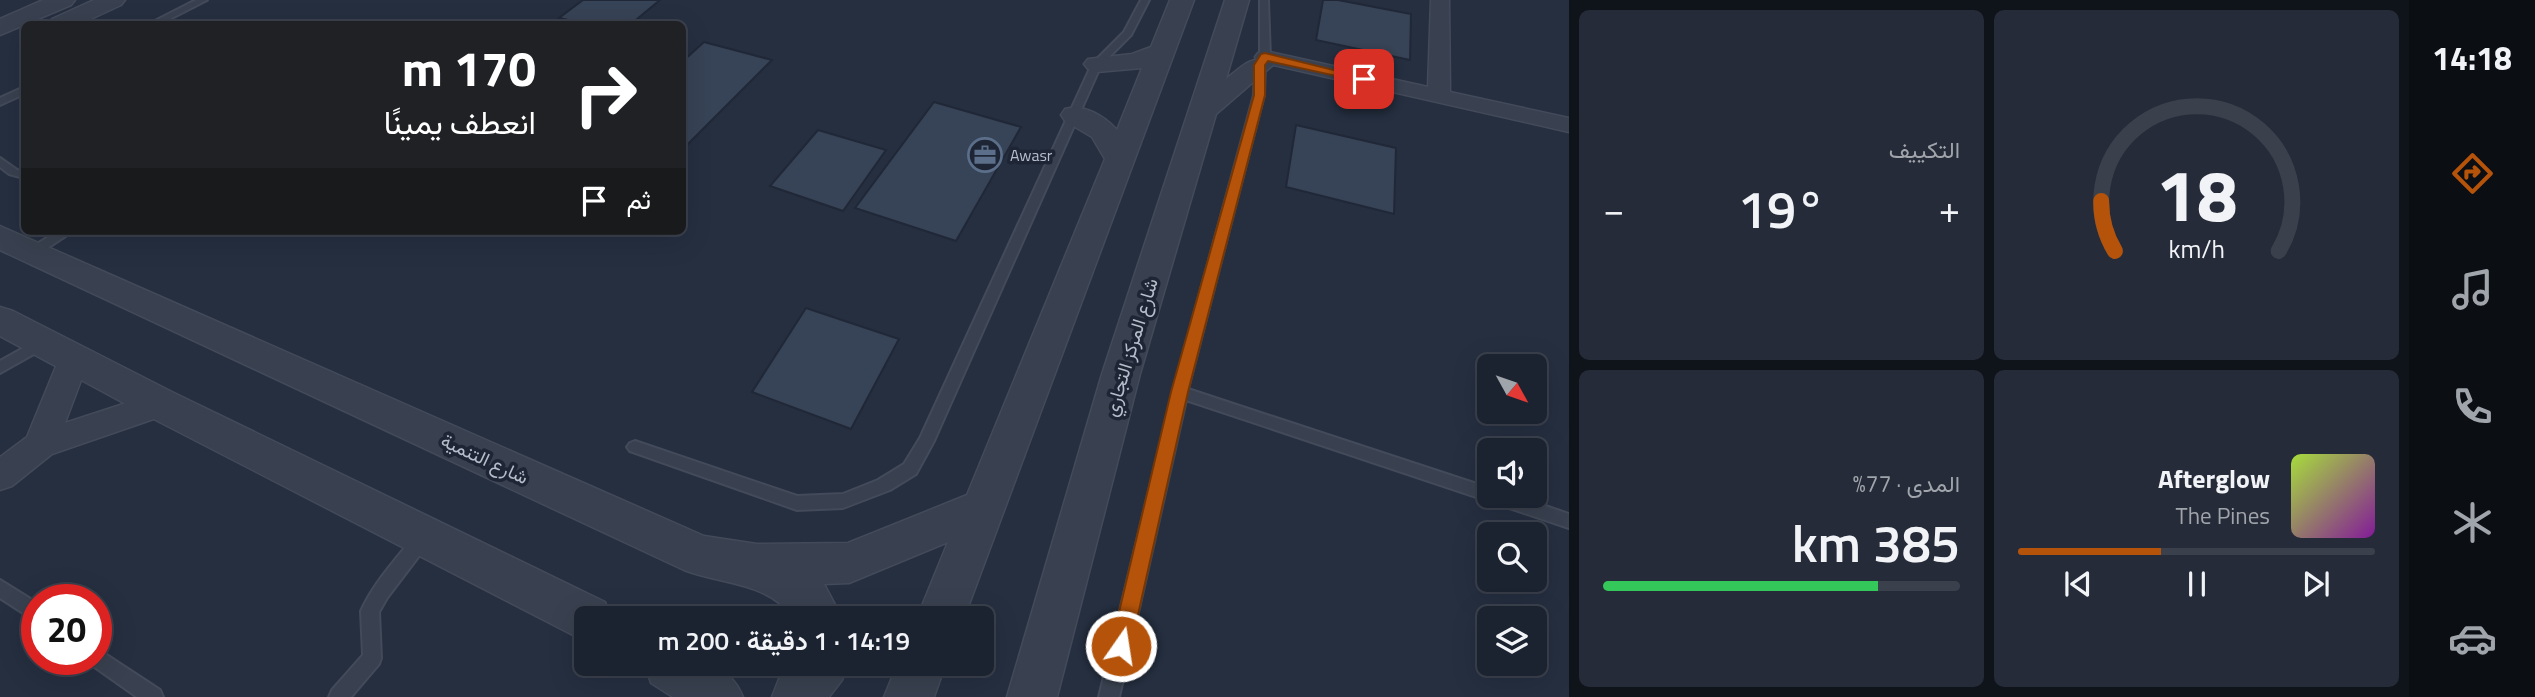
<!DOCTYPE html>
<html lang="ar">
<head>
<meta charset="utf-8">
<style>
  body { margin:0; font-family:"Titillium Web",Vazirmatn,sans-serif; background:#252b38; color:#f1f3f6; direction:rtl; height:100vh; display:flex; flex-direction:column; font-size:26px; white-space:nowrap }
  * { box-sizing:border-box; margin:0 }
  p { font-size:23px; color:#a0a4ab }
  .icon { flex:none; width:38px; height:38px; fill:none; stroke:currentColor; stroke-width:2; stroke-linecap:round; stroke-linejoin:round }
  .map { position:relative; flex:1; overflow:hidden; direction:ltr }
  .side { display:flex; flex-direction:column; gap:10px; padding:10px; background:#0f131a; width:840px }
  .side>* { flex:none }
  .top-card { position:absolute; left:21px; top:21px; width:665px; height:214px; border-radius:10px; box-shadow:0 7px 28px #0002,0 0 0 2px #3a404c; direction:rtl; background:#202124; color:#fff; overflow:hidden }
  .needle { width:46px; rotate:130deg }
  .fabs { position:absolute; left:1477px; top:354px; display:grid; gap:14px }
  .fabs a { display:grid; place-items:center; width:70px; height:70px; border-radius:10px; background:#1c2330; box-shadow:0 7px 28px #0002,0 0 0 2px #3a404c; font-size:35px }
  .speed { position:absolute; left:21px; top:584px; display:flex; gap:14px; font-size:35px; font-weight:700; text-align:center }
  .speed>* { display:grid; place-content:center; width:91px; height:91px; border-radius:50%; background:#1c2330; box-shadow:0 7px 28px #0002,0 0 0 2px #3a404c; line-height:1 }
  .speed .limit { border:10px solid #d22; background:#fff; color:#111 }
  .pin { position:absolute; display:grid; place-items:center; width:60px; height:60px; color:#fff; margin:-30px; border-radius:14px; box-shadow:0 4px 10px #0006 }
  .me { position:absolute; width:77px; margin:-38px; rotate:13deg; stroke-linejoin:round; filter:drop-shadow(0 0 5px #0008) }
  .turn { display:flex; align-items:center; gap:24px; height:147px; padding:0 35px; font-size:32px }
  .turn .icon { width:91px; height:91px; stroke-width:2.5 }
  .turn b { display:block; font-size:49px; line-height:60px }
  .then { display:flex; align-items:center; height:66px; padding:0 35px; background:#0003; gap:14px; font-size:26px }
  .big { font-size:52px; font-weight:600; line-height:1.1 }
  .side .tile { flex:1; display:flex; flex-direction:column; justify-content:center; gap:10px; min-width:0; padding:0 24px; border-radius:10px; background:#252b38 }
  .side .dial { align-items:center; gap:0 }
  .dial svg { height:182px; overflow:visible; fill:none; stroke:#3a404c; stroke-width:7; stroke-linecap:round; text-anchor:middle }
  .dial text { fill:#f1f3f6; stroke:none }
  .song { display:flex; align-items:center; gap:21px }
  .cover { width:84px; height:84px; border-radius:10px; background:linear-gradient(135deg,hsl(80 70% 55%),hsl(290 70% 35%)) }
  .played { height:7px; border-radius:4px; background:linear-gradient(90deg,#b45309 40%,#3a404c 40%) }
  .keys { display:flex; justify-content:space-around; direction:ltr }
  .heat { display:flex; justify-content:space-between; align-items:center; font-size:38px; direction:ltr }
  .charge { height:10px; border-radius:5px; background:linear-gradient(90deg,#34c759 77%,#3a404c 0) }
  .side .tiles { flex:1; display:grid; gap:10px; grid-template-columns:repeat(2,1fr) }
  .trip { position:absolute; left:574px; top:606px; width:420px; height:70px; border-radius:10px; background:#1c2330; box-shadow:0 7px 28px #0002,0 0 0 2px #3a404c; font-weight:600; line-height:70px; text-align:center; direction:rtl }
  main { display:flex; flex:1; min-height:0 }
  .tab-bar { display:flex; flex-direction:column; width:126px; justify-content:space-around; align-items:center; background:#0b0e13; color:#a0a4ab }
  .tab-bar .icon { width:49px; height:49px }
  .tab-bar .active { color:#b45309 }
  .tab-bar b { font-size:32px; color:#f1f3f6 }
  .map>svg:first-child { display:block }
  .building { fill:#374356; stroke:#202837; stroke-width:2 }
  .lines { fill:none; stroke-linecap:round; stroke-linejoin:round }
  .service-casing { stroke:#434a59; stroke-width:4 }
  .minor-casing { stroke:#434a59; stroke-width:3 }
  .tertiary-casing { stroke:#434a59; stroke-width:3 }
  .service { fill:#394150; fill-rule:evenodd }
  .minor { fill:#394150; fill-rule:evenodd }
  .tertiary { fill:#394150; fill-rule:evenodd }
  .route { fill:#b45309; stroke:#753606; stroke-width:2 }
  .labels { text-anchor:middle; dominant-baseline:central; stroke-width:7; stroke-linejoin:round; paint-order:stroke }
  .far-poi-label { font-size:16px; fill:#b6bdcb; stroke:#1e2635; text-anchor:start }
  .street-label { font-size:19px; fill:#b6bdcb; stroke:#1e2635 }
</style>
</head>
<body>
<main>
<nav class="tab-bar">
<b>14:18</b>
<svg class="icon active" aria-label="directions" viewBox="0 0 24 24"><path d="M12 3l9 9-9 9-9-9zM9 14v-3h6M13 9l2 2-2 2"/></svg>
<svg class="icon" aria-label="music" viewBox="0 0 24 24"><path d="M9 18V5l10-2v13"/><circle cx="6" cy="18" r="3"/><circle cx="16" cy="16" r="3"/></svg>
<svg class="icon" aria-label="phone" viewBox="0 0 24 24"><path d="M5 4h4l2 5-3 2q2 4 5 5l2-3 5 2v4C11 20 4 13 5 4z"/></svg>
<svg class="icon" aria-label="climate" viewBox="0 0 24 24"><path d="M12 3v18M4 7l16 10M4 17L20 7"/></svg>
<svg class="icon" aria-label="car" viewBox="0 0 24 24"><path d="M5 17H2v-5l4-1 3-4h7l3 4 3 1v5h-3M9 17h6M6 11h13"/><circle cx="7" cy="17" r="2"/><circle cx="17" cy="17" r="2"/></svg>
</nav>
<section class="side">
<div class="tiles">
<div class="tile dial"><svg viewBox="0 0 100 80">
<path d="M14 69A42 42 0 1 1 86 69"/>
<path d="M14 69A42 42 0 0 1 8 47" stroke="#b45309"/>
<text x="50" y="56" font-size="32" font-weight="700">18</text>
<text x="50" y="72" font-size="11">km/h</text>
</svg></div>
<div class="tile"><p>التكييف</p>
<div class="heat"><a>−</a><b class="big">19°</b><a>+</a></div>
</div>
<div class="tile">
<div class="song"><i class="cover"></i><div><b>Afterglow</b><p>The Pines</p></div></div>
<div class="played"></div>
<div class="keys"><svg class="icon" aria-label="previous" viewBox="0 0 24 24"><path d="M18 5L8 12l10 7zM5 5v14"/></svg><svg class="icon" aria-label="pause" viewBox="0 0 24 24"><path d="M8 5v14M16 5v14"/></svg><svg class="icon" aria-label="next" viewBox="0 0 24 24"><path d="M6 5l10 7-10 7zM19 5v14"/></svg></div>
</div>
<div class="tile"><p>المدى · 77%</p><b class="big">385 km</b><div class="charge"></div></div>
</div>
</section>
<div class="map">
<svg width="1569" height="697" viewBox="0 0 1569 697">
  <rect width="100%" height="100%" fill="#252f40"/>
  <!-- building -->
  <g class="building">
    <polygon points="583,0 660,0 631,24 587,24 559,18"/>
    <polygon points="1323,0 1338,0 1411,14 1410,60 1316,40"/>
    <polygon points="704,42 772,60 682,150 682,62"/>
    <polygon points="934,102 1021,127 956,241 855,208"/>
    <polygon points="1296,125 1396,148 1394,214 1286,187"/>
    <polygon points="818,130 886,150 843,211 770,186"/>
    <polygon points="806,308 899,339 851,429 752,392"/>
  </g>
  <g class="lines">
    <!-- service casing -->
    <g class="service-casing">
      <g id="service">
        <polygon points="196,0 207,0 160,24 149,24"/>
        <polygon points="1141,0 1149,0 1131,35 1101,65 934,441 916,474 890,490 843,508 797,510 630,451 627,447 630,443 635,441 797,496 843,494 878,480 904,464 920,438 1092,64 1124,32"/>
        <polygon points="1260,0 1268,0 1270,57 1265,65 1264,95 1188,389 1489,488 1489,495 1513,495 1569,514 1569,528 1186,400 1119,697 1099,697 1173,392 1254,95 1255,65 1260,57"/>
        <polygon points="24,87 24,94 0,105 0,98"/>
        <polygon points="0,158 17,170 24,172 24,178 9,174 0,167"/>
        <polygon points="58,231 73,231 37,255 29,255 27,252 29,249"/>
        <polygon points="43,337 48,338 50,342 48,346 0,373 0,361"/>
        <path d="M422,532L428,534L430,539L428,544L387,598L379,612L381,658L379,664L351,697H329L332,690L363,655L361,611C374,582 397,558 416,534Z"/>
        <polygon points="0,580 37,603 37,622 0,598"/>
        <polygon points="96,648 160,690 163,697 137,697 89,663 88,660 96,660"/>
      </g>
    </g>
    <!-- minor casing -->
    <g class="minor-casing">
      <g id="minor">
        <polygon points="1431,0 1449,0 1450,92 1569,118 1569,132 1265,63 1258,61 1255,57 1258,53 1265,51 1428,87"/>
        <polygon points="74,348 85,351 89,359 65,423 160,392 171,395 176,404 171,413 52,454 12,486 0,490 0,457 27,437 59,359 63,351"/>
      </g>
    </g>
    <!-- tertiary casing -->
    <g class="tertiary-casing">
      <g id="tertiary">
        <polygon points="43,0 75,0 71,5 0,35 0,19"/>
        <polygon points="94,0 125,0 121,5 80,24 49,24 52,19"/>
        <path d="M1170,0H1194L964,618H917L948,542L849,583L824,584L842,618H794C766,581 723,585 684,570L0,250V226L704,536L757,544L848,543L967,495L1105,159L1092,137L1065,121L1061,115L1065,109C1085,104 1104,116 1117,130L1142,68L1097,72L1088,69L1084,64L1088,59L1132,54L1151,47Z"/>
        <path d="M1225,0H1249L1226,79C1240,68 1251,55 1269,60L1273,65L1216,114L1140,374L1057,697H1007L1102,374Z"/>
        <polygon points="0,307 13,311 174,393 605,602 611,618 586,618 586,640 571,634 146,415 0,336"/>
        <path d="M645,663C685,663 725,653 743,697H673L651,683Z"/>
        <polygon points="793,663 849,663 842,680 829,697 772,697 779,679"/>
        <polygon points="898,663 946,663 934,697 884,697"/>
      </g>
    </g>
    <!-- service -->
    <use href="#service" class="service"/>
    <!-- minor -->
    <use href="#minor" class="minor"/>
    <!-- tertiary -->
    <use href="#tertiary" class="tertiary"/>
  </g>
  <!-- route -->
  <polygon class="route" points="1265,53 1370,79 1364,82 1268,61 1265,65 1265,95 1188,392 1131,646 1128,653 1121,656 1114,653 1111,646 1171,392 1254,95 1254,65 1261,54"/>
  <!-- icons -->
  <defs>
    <g id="office-ring" transform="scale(1.75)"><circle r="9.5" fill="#1e2635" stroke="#5c6f8a" stroke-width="1.5"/><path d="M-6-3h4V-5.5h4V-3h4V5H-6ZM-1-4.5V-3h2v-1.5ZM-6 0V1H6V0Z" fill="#5c6f8a"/></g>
  </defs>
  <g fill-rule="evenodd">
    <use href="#office-ring" x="985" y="155"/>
  </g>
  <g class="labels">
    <!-- far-poi labels -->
    <g class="far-poi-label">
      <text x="1010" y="155">Awasr</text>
    </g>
    <!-- street labels -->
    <g class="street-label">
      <text transform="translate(1130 347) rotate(-73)">شارع المركز التجاري</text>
      <text transform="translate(485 458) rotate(25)">شارع التنمية</text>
    </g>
  </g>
</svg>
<div class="fabs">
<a><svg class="needle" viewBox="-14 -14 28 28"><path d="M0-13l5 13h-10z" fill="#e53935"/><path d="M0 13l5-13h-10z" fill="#a0a4ab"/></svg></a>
<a><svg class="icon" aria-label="sound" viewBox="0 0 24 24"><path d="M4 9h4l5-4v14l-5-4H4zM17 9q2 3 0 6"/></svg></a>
<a><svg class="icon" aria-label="search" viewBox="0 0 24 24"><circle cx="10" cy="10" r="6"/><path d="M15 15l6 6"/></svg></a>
<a><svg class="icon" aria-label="layers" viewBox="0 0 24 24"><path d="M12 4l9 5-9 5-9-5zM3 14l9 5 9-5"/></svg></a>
</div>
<div class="speed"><div class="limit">20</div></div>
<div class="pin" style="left:1364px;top:79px;background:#d93025"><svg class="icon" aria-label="arrive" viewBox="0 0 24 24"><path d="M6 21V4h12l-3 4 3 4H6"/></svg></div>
<svg class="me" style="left:1121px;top:646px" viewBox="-20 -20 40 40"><circle r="17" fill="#b45309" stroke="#fff" stroke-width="3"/><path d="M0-11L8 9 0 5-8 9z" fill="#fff"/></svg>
<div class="trip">14:19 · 1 دقيقة · 200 m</div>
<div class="top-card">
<div class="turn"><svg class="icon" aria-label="right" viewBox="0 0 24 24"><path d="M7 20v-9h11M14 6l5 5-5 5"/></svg><div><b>170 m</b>انعطف يمينًا</div></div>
<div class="then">ثم<svg class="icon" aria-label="arrive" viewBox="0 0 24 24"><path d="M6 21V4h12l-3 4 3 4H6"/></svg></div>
</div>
</div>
</main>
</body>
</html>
